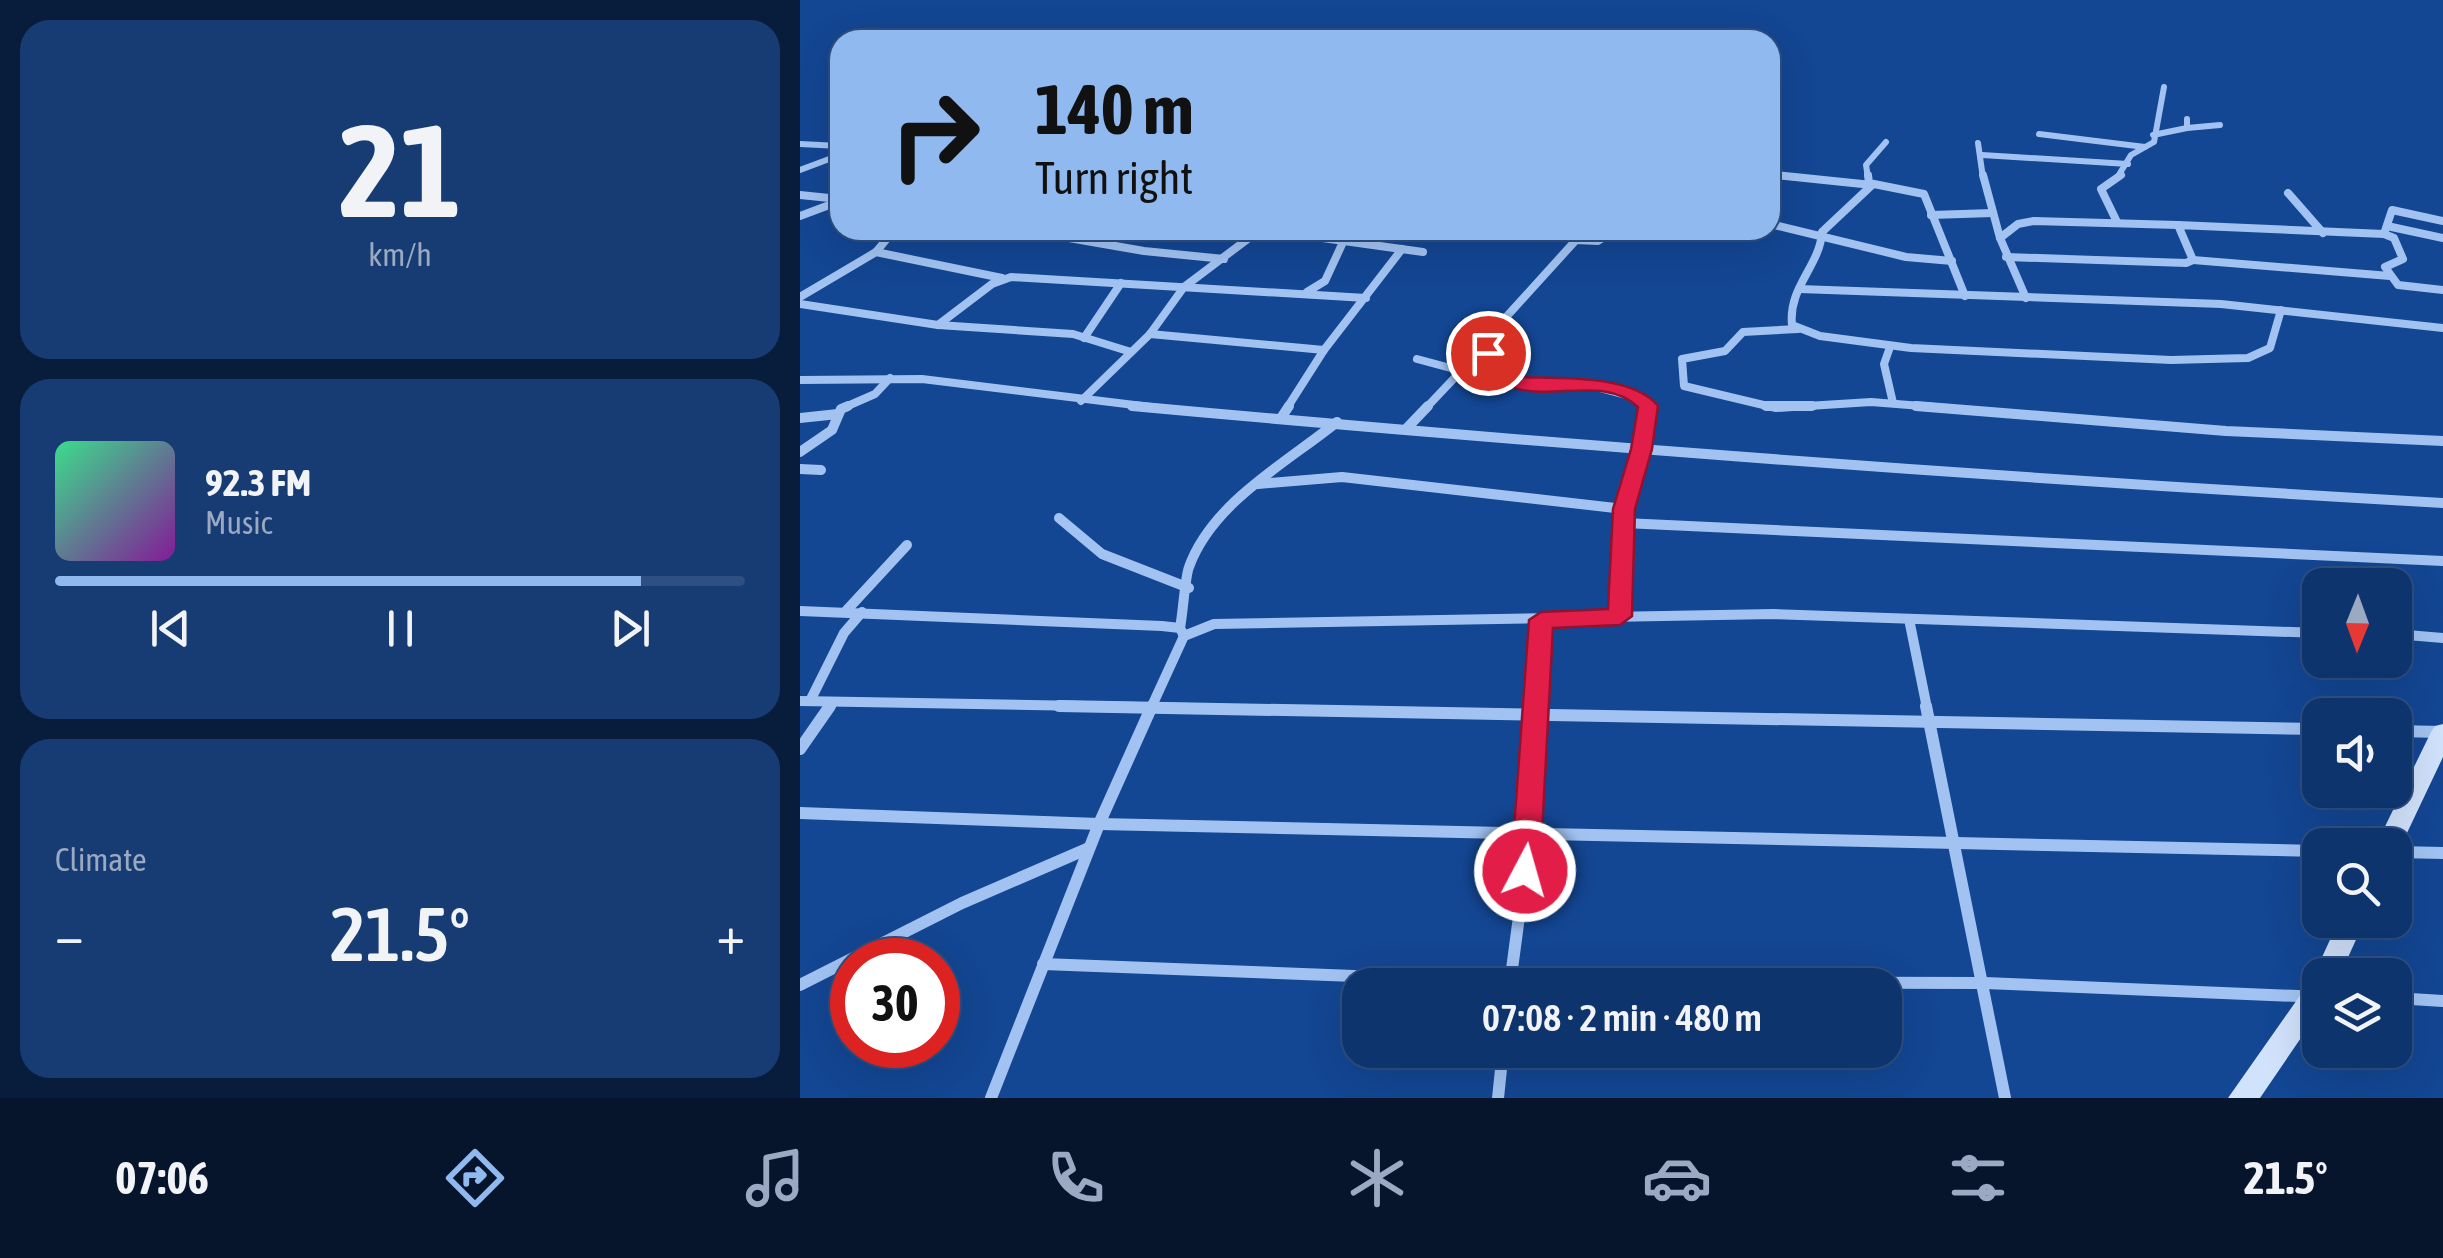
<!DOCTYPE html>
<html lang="en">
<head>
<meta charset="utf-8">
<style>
  body { margin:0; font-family:"Asap Condensed",sans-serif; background:#173c73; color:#f1f3f6; height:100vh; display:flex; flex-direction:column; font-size:38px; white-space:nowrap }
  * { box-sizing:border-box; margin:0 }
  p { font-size:32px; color:#9baac2 }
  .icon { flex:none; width:55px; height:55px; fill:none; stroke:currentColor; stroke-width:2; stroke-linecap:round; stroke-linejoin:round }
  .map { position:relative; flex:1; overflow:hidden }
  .panel { display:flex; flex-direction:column; gap:20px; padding:20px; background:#081d3c; width:800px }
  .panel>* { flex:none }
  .guide { position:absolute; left:30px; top:30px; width:950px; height:210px; border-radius:30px; box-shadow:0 10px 40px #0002,0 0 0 2px #2e4f81; background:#90b9f0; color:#111; overflow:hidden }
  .needle { width:65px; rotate:181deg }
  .buttons { position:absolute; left:1502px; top:568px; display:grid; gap:20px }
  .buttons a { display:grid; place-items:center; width:110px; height:110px; border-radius:20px; background:#0e346e; box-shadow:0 10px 40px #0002,0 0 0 2px #2e4f81; font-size:50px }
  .speed { position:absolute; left:30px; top:938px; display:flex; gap:20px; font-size:50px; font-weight:700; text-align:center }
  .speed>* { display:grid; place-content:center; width:130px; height:130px; border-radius:50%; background:#0e346e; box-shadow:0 10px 40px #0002,0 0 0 2px #2e4f81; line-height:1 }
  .speed .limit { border:15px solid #d22; background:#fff; color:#111 }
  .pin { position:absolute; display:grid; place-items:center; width:85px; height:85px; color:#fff; margin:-42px; border:5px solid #fff; border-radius:50%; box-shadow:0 2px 10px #0007 }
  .me { position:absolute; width:110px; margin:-55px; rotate:6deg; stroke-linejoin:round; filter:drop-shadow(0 0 8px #0008) }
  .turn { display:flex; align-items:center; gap:35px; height:210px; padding:0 40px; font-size:45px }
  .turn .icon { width:130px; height:130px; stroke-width:2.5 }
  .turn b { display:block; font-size:70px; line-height:85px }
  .big { font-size:75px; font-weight:600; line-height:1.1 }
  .panel .card { flex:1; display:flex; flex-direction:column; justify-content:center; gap:15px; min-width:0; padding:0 35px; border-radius:30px; background:#173c73 }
  .panel .dial { align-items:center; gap:0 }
  .dial b { font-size:130px; line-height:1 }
  .song { display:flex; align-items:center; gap:30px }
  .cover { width:120px; height:120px; border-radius:15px; background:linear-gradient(135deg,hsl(150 70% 55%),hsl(290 70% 35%)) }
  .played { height:10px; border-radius:5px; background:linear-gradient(90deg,#90b9f0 85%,#2e4f81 85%) }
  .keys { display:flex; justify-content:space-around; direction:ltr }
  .heat { display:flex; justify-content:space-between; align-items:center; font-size:55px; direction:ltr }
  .trip { position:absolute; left:542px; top:968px; width:560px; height:100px; border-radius:30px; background:#0e346e; box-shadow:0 10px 40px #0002,0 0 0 2px #2e4f81; font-weight:600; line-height:100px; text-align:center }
  .dock { display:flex; height:160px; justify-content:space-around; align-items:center; background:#06152c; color:#9baac2 }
  .dock .icon { width:70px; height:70px }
  .dock .on { color:#90b9f0 }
  .dock b { font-size:45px; color:#f1f3f6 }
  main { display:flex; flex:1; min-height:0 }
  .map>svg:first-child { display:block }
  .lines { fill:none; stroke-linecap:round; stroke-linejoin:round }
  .street-far3 { stroke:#a2c3f2; stroke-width:6 }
  .street-far2 { stroke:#a2c3f2; stroke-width:8 }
  .street-far1 { stroke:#a2c3f2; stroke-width:10 }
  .street { stroke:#a2c3f2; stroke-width:12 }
  .secondary { fill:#d1e2fc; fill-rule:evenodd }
  .route { fill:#e11d48; stroke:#92132f; stroke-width:2.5 }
</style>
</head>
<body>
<main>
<section class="panel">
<div class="card dial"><b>21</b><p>km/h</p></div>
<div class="card">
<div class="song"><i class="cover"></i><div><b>92.3 FM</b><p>Music</p></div></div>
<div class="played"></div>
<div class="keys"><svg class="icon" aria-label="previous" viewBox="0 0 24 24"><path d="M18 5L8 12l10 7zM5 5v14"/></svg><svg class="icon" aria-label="pause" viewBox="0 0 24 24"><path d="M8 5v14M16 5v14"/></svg><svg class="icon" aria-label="next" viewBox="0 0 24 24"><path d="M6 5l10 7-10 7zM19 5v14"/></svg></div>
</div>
<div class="card"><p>Climate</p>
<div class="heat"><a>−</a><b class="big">21.5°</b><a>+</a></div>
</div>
</section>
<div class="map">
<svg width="1643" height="1098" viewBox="0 0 1643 1098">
  <rect width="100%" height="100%" fill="#134693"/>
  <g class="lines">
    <!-- street-far3 -->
    <g class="street-far3">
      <polyline points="1387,128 1420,125"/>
      <polyline points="1239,134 1345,147"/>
      <polyline points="1353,135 1387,128 1387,119"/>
      <polyline points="1178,143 1183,178"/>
      <polyline points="0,144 40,146"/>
      <polyline points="1182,155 1328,164"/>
      <polyline points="0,170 40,155"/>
      <polyline points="970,175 1000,178"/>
      <polyline points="1068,178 1066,165 1086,142"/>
      <polyline points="1317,178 1331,155 1354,142 1364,87"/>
    </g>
    <!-- street-far2 -->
    <g class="street-far2">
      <path d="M975,175L1072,185L1022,232C1020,266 988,287 992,325L1020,336L1111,348L1371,360L1448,358L1470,348L1481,310"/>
      <polyline points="1068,175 1069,183 1124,194 1165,296"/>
      <polyline points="1183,175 1200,238 1226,298"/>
      <polyline points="1488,193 1523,233"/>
      <polyline points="0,195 39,199"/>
      <polyline points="1131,215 1193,213"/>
      <polyline points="0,216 40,201"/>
      <polyline points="1317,222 1301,189 1321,175"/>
      <polyline points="970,224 1106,257 1152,261"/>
      <polyline points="1587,226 1643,238"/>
      <polyline points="223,230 344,251 424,259"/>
      <polyline points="464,230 623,252"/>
      <polyline points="1584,234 1592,210 1643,221"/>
      <polyline points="1200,238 1218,224 1234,221 1378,225"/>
      <polyline points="76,252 202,278"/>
      <polyline points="1206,257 1386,263 1393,260 1378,225 1584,234 1594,238 1603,259 1585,267 1598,285 1643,290"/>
      <polyline points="1393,260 1590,276"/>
      <polyline points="999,289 1421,304 1643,328"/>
      <polyline points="507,292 525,281 544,240"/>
      <polyline points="0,297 76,252 94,230"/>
      <polyline points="0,304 138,325 273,334 331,352"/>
      <polyline points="138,325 192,284 211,277 566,298"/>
      <polyline points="998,329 943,332 925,351 882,359 884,386 976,408 1071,402 1147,408"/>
      <polyline points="350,334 524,350"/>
      <polyline points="284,338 321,283"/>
      <polyline points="1090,347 1084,364 1093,403"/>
      <polyline points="617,359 699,381 792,386 845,400 846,408"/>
      <polyline points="0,380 122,379 359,408"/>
      <polyline points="709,382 695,370 688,353 698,326 776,240 798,241 814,230"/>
      <polyline points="281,401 350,334 384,287 449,238 468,230"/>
      <polyline points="43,408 75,394 90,378"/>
      <polyline points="487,408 524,350 602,249"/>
      <polyline points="626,408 661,371"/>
    </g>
    <!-- street-far1 -->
    <g class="street-far1">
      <path d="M332,406C768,446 1205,478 1643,503"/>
      <polyline points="966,406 1012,406"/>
      <polyline points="1116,406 1426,431 1643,441"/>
      <polyline points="0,418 38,414"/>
      <polyline points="481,418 489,406"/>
      <polyline points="607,428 628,406"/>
      <polyline points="0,452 32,430 41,409 48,406"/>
      <polyline points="0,469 21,470"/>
      <polyline points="458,484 542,477 824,509"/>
      <polyline points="259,518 302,554 389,588"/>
      <polyline points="824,523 1643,561"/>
      <polyline points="0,611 362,626 380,628 384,636"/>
      <polyline points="46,611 107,545"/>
      <polyline points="820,616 824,509 847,424 845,406"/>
      <polyline points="1109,619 1127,708"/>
      <path d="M380,628C383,613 385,577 389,567C412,503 486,463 537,422"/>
      <polyline points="1595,634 1643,638"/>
      <polyline points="0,701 394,708"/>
      <polyline points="10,701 44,633 62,612"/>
      <polyline points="29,708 33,702"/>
      <polyline points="351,708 384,636 414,624 974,614 1520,633"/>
      <polyline points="736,708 741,620"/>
    </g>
    <!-- street -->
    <g class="street">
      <polyline points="259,706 1520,729"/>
      <polyline points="1126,706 1205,1098"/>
      <polyline points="1595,731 1643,732"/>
      <polyline points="0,749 30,706"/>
      <polyline points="0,813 299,824 1520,851"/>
      <polyline points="1595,852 1643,853"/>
      <polyline points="243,964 710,982 1185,983 1520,997"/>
      <polyline points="710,984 730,834 737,706"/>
      <polyline points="0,985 162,903 289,848"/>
      <polyline points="1595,998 1643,1001"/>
      <polyline points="191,1098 299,824 352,706"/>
      <polyline points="698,1098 703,1050"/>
    </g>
    <!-- secondary -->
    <g class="secondary">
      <polygon points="1643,724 1643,757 1598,852 1595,853 1595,845 1576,845 1631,732 1635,726"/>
      <polygon points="1539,920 1565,920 1540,975 1520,975 1520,1010 1460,1098 1428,1098 1513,977"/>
    </g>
  </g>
  <!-- route -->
  <path class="route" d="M688,347L694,349L715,377C754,379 832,373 858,406L852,449L835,509L832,616L820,625L753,628L740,871L736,879H715L711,871L729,620L741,612L808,609L813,509L831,449L838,407C793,364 711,427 678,353Z"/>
</svg>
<div class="buttons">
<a><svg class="needle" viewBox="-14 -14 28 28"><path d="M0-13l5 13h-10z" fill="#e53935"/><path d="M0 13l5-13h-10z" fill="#9baac2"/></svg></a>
<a><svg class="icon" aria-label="sound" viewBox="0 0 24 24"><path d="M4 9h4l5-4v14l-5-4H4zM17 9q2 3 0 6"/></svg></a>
<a><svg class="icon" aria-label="search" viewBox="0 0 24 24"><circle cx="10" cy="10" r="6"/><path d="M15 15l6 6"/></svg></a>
<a><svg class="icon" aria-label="layers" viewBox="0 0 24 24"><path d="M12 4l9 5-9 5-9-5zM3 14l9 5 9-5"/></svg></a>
</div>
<div class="speed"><div class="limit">30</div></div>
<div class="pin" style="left:688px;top:353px;background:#d93025"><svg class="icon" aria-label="arrive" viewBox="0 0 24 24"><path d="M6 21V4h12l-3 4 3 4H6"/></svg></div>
<svg class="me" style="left:725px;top:871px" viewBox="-20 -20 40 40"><circle r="17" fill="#e11d48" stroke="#fff" stroke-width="3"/><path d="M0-11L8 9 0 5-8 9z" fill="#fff"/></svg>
<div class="trip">07:08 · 2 min · 480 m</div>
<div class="guide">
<div class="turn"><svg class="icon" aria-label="right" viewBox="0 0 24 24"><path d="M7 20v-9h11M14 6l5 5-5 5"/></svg><div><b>140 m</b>Turn right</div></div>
</div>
</div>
</main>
<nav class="dock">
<b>07:06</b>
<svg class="icon on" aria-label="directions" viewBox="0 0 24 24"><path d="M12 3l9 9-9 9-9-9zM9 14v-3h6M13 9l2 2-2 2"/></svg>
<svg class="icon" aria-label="music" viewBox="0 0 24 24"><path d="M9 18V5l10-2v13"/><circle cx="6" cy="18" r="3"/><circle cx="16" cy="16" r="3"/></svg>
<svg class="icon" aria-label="phone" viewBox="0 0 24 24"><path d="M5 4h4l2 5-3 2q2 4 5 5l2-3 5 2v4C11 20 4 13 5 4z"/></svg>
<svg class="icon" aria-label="climate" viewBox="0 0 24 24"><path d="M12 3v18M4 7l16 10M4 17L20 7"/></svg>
<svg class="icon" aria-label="car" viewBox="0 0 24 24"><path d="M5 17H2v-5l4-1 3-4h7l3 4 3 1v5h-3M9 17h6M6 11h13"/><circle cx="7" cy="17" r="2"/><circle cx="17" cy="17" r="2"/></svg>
<svg class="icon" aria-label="filters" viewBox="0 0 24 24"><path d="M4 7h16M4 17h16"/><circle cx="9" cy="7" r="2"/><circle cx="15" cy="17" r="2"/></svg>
<b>21.5°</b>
</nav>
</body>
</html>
